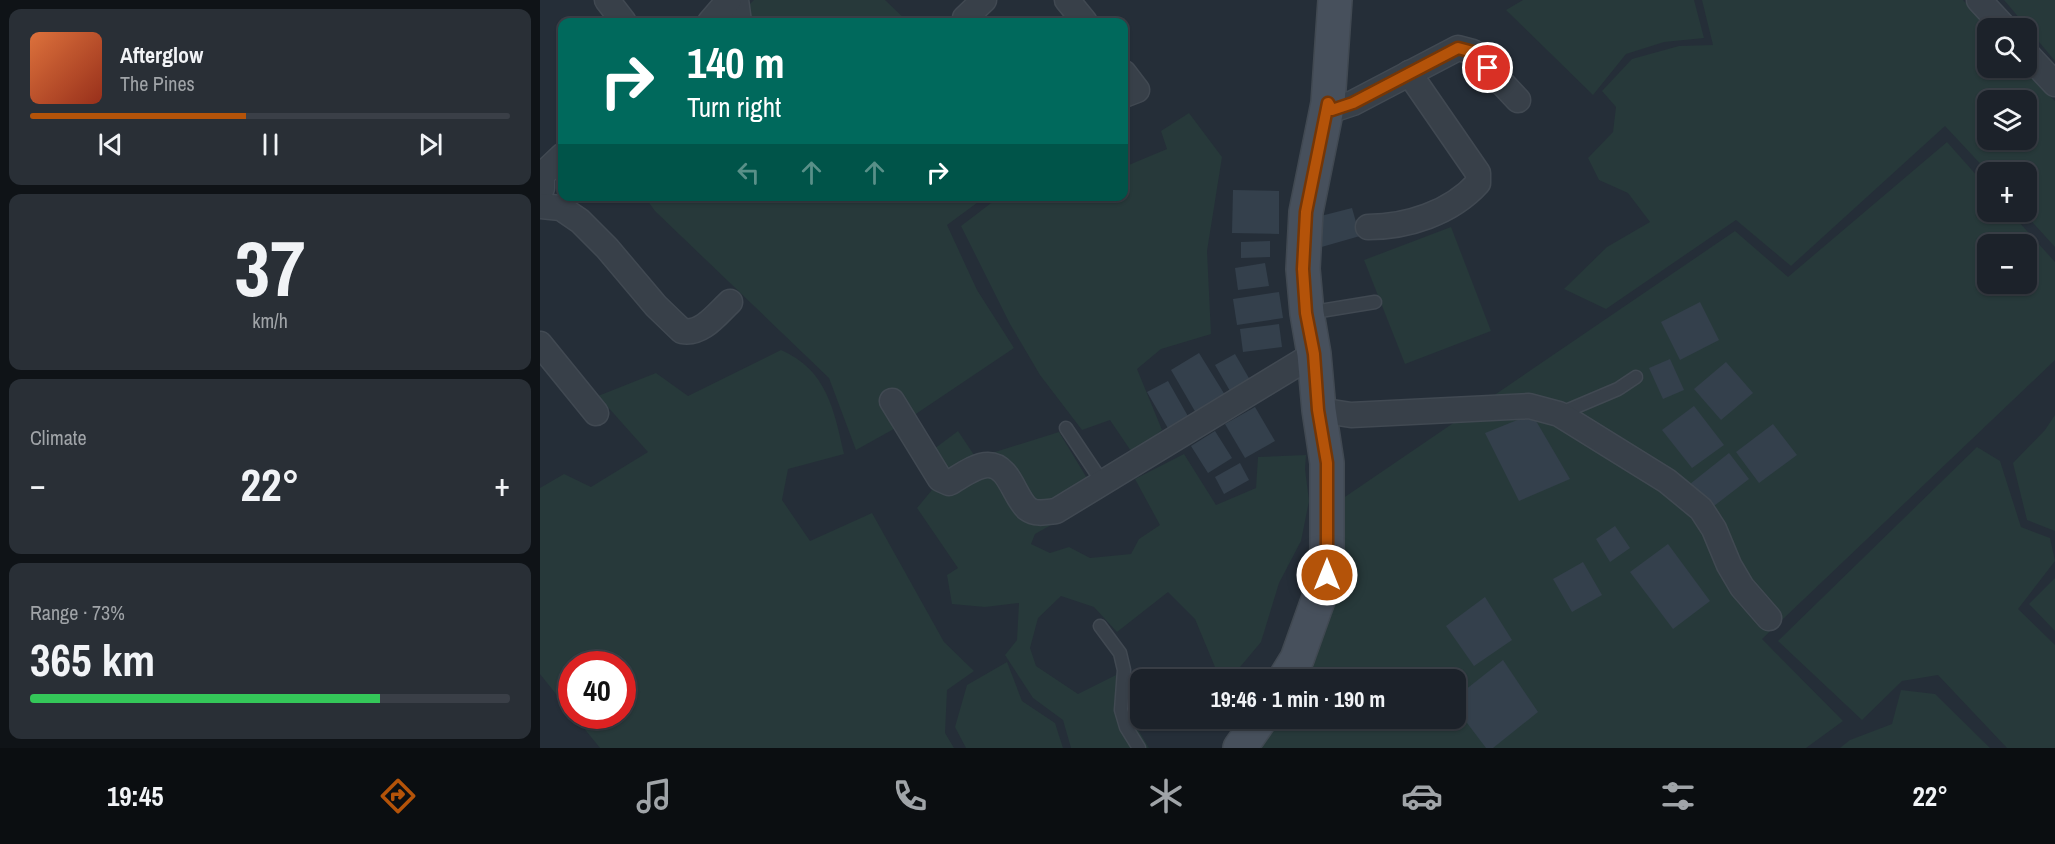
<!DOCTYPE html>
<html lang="en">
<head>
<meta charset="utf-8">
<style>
  body { margin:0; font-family:"Archivo Narrow",sans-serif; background:#292f36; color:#f1f3f6; height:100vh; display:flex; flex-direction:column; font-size:22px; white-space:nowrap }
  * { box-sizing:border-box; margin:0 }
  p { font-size:20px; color:#a0a4a8 }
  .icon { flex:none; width:33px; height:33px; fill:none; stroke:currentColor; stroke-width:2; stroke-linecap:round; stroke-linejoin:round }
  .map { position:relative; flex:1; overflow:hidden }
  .side { display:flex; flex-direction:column; gap:9px; padding:9px; background:#0f1317; width:540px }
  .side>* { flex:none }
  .top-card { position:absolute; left:18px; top:18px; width:570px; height:183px; border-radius:12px; box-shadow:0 2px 4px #0004,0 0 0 2px #3a3f47; background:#00695c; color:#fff; overflow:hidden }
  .buttons { position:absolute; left:1437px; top:18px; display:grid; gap:12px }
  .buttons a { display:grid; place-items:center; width:60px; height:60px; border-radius:12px; background:#1c222a; box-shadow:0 2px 4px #0004,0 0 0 2px #3a3f47; font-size:30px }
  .speed { position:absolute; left:18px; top:651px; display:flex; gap:12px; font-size:30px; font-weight:700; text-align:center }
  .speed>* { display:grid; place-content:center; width:78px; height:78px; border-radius:50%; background:#1c222a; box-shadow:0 2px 4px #0004,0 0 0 2px #3a3f47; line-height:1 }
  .speed .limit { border:9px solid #d22; background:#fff; color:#111 }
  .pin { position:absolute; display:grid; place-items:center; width:51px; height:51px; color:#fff; margin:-26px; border:3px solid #fff; border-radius:50%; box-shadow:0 2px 6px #0007 }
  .me { position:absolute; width:66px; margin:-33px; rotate:0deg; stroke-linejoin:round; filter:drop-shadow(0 0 4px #0008) }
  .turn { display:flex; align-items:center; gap:21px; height:126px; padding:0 30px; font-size:27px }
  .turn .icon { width:78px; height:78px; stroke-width:2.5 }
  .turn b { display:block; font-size:42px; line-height:51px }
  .lanes { display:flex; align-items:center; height:57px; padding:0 30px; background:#0003; justify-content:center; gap:30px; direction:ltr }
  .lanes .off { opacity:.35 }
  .big { font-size:45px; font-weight:800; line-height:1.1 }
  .side .widget { flex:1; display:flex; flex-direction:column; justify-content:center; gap:9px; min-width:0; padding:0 21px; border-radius:12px; background:#292f36 }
  .side .dial { align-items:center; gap:0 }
  .dial b { font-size:78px; line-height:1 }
  .song { display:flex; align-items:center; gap:18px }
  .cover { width:72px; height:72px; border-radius:9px; background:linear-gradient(135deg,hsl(20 70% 55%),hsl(10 70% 35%)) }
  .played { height:6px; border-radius:3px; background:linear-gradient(90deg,#b45309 45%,#3a3f47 45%) }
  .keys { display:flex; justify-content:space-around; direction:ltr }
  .heat { display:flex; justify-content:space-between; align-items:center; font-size:33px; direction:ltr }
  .charge { height:9px; border-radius:4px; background:linear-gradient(90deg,#34c759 73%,#3a3f47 0) }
  .trip { position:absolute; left:590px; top:669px; width:336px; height:60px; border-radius:12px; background:#1c222a; box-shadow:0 2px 4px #0004,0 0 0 2px #3a3f47; font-weight:800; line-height:60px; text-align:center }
  .tabs { display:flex; height:96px; justify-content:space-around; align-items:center; background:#0b0e11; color:#a0a4a8 }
  .tabs .icon { width:42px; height:42px }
  .tabs .active { color:#b45309 }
  .tabs b { font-size:27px; color:#f1f3f6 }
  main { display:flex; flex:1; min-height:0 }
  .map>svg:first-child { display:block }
  .green { fill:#27393a; fill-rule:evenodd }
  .building { fill:#34404c }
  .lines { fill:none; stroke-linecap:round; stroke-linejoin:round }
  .lane-casing { stroke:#414952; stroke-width:15 }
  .street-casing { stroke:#414952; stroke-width:27 }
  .secondary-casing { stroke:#414952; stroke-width:36 }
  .lane { stroke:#384049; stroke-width:12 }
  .street { stroke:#384049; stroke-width:24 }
  .secondary { stroke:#47505c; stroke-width:33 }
  .route-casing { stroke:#753606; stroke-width:15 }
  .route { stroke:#b45309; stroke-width:10 }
</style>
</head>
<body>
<main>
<section class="side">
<div class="widget">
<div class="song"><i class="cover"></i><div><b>Afterglow</b><p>The Pines</p></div></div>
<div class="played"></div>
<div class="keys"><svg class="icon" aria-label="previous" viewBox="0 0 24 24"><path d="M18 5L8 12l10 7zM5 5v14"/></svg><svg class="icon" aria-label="pause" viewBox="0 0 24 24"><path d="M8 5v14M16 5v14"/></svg><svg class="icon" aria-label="next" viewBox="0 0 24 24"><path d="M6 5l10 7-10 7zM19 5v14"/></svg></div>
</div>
<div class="widget dial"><b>37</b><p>km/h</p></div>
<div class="widget"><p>Climate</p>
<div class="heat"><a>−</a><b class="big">22°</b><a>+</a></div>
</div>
<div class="widget"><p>Range · 73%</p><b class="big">365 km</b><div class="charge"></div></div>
</section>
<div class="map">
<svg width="1515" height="748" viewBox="0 0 1515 748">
  <rect width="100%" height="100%" fill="#252e38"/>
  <!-- green -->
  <g class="green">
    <polygon points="214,0 345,0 368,22 192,22"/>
    <polygon points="983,0 1154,0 1164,38 1124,42 1086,54 1053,95 966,10"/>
    <path d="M1162,0H1423L1448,28V68H1481L1515,101V247L1483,212H1486V172H1448L1405,126L1251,266L1196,220L1066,309L1024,289L1067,247L1110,222L1088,193L1059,180L1048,158L1073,132L1076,107L1062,91L1092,59L1139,46L1173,45ZM1448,100H1486V140H1448Z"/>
    <polygon points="1464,0 1515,0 1515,61 1470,7"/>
    <polygon points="649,113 682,157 667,251 671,334 621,349 597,369 622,430 593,454 570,420 542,430 500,375 470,324 421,226 459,197 584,196 584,167 627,149 621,131"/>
    <path d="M1407,142L1447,187L1448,212H1470L1515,262V360L1222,639L1303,721L1266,748H714L734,719L915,718V680L757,679L796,503L1195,231L1248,277ZM1448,244H1486V284H1448Z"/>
    <polygon points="105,197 445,197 407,225 437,290 474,348 352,430 316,450 289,378 115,211"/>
    <polygon points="911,227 951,331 865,364 824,260"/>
    <path d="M241,350C287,370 294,410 304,454L248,469L242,500L270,541L332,513L404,642L434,671L407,690L405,733L414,748H60L34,716H82V664H32L31,713L0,674V488L24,474L51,487L108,452L58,396L116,373L148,396Z"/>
    <polygon points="1515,415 1515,531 1487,520 1473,463 1505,430"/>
    <polygon points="418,431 436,458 519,432 559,498 495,534 491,544 510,553 529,547 550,558 591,554 599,539 620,525 595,479 644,454 676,505 716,488 718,457 766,455 765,469 769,501 761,541 739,583 721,642 690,679 680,679 655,619 628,592 577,632 554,607 521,596 498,618 490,648 496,666 538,694 576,675 591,702 594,723 609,748 531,748 523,720 493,698 465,655 477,640 479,603 445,607 412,604 407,575 418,568 377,508 406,473 394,449"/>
    <polygon points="1437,447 1460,461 1481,527 1510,538 1515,561 1478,609 1515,645 1515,748 1467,748 1398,675 1362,681 1322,720 1238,641"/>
    <polygon points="1515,578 1515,631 1489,604"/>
    <polygon points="467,662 482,701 515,723 523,748 426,748 415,727 427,685"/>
    <polygon points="1361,690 1395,694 1450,748 1300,748 1310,740 1352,724"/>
  </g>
  <!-- building -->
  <g class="building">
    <polygon points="693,190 739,191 739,234 692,233"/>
    <polygon points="812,208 820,236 778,248 769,219"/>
    <polygon points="730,241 730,257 701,258 701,242"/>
    <polygon points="725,263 729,286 698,290 695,268"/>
    <polygon points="739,292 743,318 697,325 693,299"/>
    <polygon points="1160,302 1179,340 1140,360 1121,322"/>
    <polygon points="739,324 742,347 703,352 700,329"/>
    <polygon points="659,353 685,395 656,413 631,370"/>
    <polygon points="695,354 710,380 690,391 675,365"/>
    <polygon points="1130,359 1144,390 1123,399 1109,368"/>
    <polygon points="1186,362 1213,393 1181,420 1154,389"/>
    <polygon points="628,381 649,418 629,430 607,392"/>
    <polygon points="1154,406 1184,445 1152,468 1122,430"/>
    <polygon points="715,407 735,441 705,458 685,424"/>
    <polygon points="992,414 1030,479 979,501 945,433"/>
    <polygon points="1233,424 1257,455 1219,483 1196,452"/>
    <polygon points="675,431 692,458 668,473 651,446"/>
    <polygon points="1189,453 1209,479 1170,509 1150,484"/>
    <polygon points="700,463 709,480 684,494 675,477"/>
    <polygon points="1075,526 1090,548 1070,562 1056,539"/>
    <polygon points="1128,544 1170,601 1133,629 1090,572"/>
    <polygon points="1043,562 1062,595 1032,612 1013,579"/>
    <polygon points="945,597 972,640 934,666 906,626"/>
    <polygon points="963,660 998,712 953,748 946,748 915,707 915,698"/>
  </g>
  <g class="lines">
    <!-- lane casing -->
    <g class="lane-casing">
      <g id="lane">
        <polyline points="768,313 835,302"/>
        <polyline points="1019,414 1078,389 1096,377"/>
        <polyline points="526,428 563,483"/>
        <polyline points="560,626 580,653 584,670 581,710 586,727 599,748"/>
      </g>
    </g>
    <!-- street casing -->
    <g class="street-casing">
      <g id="street">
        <polyline points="67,0 84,22"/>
        <polyline points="196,0 199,22"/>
        <polyline points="527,0 545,22"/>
        <polyline points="1439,0 1465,28"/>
        <polyline points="170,22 189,0"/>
        <polyline points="429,22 425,18 444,0"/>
        <polyline points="1486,53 1515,84"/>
        <polyline points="584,73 597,90 584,95"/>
        <polyline points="788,103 792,110 813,103 918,48 933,52 978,100"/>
        <polyline points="0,193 2,188 2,175 22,156"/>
        <path d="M0,206L21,208L40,221L67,248L116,306L142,331C162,335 177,314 190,302"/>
        <path d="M828,227C867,227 911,213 938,183V173L869,73"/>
        <polyline points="0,344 56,413"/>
        <path d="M352,401L400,479L409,483C420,477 435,465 448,465C470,465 474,498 488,509C496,515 507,512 516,511L774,354"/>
        <polyline points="779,410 811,415 989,406 1019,414 1127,481 1161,509 1174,529 1189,565 1202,587 1229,618"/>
      </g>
    </g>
    <!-- secondary casing -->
    <g class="secondary-casing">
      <g id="secondary">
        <polyline points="744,680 757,659 787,575 787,463 779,410 774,354 767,313 763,269 766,212 788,103 795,0"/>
        <polyline points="700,748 721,718"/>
      </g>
    </g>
    <!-- lane -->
    <use href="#lane" class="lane"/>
    <!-- street -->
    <use href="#street" class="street"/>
    <!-- secondary -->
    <use href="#secondary" class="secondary"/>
  </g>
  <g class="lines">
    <!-- route casing -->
    <g class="route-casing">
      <polyline id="route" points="787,575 787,463 778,410 774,354 766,313 763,269 766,212 788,103 792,110 813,103 918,48 933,52 948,68"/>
    </g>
    <!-- route -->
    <use href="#route" class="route"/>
  </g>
</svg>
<div class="buttons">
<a><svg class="icon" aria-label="search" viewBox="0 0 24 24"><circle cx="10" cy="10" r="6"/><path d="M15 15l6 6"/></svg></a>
<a><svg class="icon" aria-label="layers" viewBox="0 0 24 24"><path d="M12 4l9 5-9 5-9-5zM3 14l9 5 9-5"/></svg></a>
<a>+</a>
<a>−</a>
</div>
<div class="speed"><div class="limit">40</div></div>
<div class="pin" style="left:948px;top:68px;background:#d93025"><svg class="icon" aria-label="arrive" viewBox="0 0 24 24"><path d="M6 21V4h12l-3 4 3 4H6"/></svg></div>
<svg class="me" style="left:787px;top:575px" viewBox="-20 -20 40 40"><circle r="17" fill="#b45309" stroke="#fff" stroke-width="3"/><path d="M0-11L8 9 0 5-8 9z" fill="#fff"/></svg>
<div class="trip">19:46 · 1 min · 190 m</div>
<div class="top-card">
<div class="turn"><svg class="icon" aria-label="right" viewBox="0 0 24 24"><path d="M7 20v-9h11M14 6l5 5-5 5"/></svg><div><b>140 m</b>Turn right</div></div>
<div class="lanes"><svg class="icon off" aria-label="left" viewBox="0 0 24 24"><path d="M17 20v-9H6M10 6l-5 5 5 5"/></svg><svg class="icon off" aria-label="ahead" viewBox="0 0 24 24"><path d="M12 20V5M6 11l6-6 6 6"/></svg><svg class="icon off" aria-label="ahead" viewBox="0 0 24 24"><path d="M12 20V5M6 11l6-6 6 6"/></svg><svg class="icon" aria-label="right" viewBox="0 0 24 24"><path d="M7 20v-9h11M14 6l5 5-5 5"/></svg></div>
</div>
</div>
</main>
<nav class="tabs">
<b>19:45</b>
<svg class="icon active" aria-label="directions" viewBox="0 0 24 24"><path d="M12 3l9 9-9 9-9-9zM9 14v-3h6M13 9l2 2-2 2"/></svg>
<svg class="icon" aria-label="music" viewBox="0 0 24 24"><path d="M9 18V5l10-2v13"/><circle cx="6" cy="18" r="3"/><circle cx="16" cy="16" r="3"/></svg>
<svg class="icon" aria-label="phone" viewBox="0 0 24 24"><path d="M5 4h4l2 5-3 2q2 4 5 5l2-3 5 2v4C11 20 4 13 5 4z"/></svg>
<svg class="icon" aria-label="climate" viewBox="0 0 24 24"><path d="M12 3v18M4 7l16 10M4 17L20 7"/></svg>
<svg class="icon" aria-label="car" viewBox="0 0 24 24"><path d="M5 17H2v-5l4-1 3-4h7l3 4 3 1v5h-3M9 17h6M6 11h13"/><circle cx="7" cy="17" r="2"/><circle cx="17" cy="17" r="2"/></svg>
<svg class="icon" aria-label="filters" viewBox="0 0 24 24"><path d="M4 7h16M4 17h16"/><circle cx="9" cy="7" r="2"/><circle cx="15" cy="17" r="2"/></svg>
<b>22°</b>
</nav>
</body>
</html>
